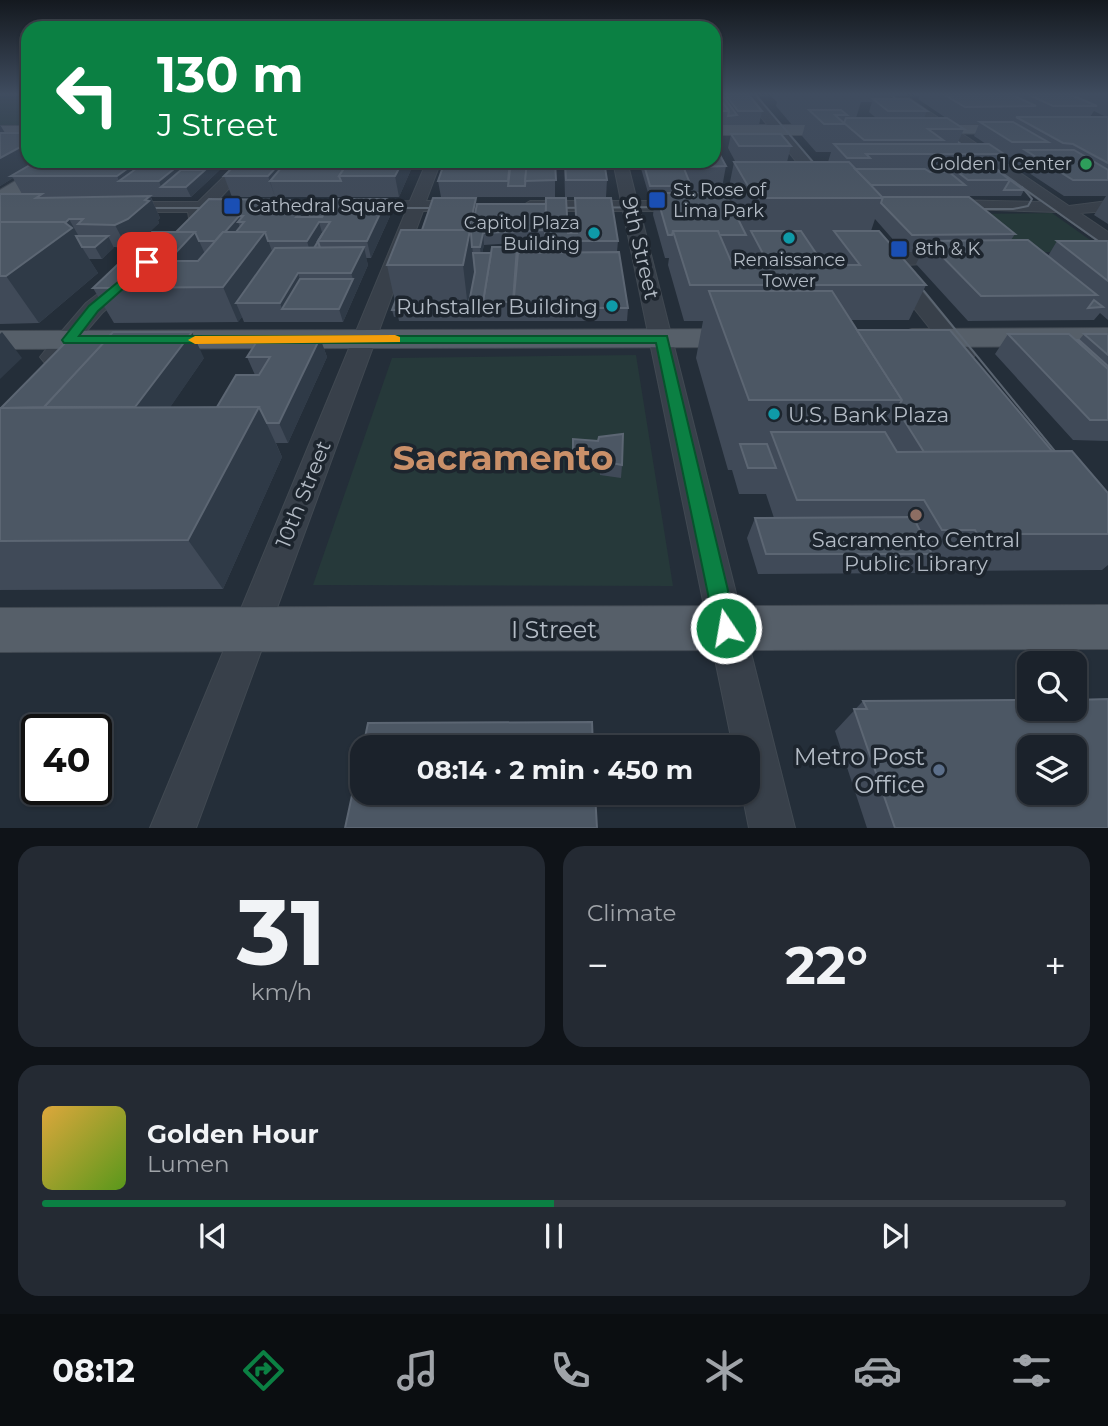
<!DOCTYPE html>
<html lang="en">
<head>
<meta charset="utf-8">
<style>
  body { margin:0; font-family:Montserrat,sans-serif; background:#242a33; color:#f1f3f6; height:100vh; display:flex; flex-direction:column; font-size:26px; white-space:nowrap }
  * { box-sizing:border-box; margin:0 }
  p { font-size:23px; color:#a0a4a9 }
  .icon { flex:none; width:38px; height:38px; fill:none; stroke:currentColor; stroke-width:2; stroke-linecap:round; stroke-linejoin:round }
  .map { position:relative; height:828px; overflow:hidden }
  .panel { display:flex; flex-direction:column; gap:18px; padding:18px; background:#0f1318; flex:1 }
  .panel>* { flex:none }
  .top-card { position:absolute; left:21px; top:21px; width:700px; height:147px; border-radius:21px; box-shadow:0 2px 5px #0004,0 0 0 2px #393f47; background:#0b8043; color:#fff; overflow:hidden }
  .tools { position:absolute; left:1017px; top:651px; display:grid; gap:14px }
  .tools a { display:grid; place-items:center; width:70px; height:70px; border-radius:14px; background:#1b222b; box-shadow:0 2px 5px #0004,0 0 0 2px #393f47; font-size:35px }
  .speed { position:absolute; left:21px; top:714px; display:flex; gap:14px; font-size:35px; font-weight:700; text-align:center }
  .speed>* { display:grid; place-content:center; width:91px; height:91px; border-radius:50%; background:#1b222b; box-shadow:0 2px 5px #0004,0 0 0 2px #393f47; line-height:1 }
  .speed .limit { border:4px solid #111; border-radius:10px; background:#fff; color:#111 }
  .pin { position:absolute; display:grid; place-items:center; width:60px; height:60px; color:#fff; margin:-30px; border-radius:14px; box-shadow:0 4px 10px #0006 }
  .me { position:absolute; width:77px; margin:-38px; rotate:348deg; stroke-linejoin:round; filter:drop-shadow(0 0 5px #0008) }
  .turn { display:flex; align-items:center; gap:24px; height:147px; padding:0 21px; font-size:32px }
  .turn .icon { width:91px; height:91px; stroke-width:2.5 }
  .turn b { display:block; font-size:49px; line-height:60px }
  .big { font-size:52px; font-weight:700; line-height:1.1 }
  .panel .widget { flex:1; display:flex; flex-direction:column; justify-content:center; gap:10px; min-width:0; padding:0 24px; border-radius:21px; background:#242a33 }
  .panel .dial { align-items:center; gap:0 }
  .dial b { font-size:91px; line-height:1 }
  .song { display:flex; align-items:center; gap:21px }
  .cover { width:84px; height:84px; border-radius:10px; background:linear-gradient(135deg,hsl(40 70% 55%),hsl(90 70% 35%)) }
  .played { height:7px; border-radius:4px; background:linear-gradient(90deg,#0b8043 50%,#393f47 50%) }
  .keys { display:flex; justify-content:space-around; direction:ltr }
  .heat { display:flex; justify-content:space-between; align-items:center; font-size:38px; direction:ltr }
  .panel .tiles { flex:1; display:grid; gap:18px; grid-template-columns:1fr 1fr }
  .widget:last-child { grid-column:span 2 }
  .trip { position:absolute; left:350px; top:735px; width:410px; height:70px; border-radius:21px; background:#1b222b; box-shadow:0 2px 5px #0004,0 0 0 2px #393f47; font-weight:700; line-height:70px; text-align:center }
  .menu { display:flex; height:112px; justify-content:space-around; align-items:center; background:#0b0e11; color:#a0a4a9 }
  .menu .icon { width:49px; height:49px }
  .menu .on { color:#0b8043 }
  .menu b { font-size:32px; color:#f1f3f6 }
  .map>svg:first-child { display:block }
  .green { fill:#26393a }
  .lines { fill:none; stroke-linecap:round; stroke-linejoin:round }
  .minor-casing { stroke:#414952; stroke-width:2 }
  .major-casing { stroke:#414952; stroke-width:2 }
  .minor { fill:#38404a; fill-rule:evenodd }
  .major { fill:#565f69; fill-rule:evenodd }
  .tram { stroke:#5a6470; stroke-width:2 }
  .wall { fill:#404a58; fill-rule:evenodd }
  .shaded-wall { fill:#2f3a47 }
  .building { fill:#4c5764; stroke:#5c6673; stroke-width:2; fill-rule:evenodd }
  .route { fill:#0b8043; stroke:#07532c; stroke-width:2 }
  .slow { fill:#f59e0b }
  .leisure-dot { fill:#2e9e5b; stroke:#1d252e; stroke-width:2.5 }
  .transit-dot { fill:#1a4fb4; stroke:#1d252e; stroke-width:2.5 }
  .culture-dot { fill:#0f9aa8; stroke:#1d252e; stroke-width:2.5 }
  .education-dot { fill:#8d6e63; stroke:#1d252e; stroke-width:2.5 }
  .service-dot { fill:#5c6f8a; stroke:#1d252e; stroke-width:2.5 }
  .labels { text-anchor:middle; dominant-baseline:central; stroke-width:7; stroke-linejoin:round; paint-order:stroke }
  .far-poi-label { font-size:18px; fill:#b3bbc5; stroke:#1d252e; text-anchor:start }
  .street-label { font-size:21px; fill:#b3bbc5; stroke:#1d252e }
  .poi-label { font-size:21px; fill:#b3bbc5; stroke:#1d252e; text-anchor:end }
  .near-street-label { font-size:24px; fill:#b3bbc5; stroke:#1d252e }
  .near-poi-label { font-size:24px; fill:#b3bbc5; stroke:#1d252e; text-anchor:end }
  .town-label { font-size:35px; font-weight:bold; fill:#ca9069; stroke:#1d252e }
</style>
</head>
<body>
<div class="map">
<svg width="1108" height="828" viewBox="0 0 1108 828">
  <rect width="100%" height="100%" fill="#242e39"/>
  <!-- green -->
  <g class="green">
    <rect x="0" y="94" width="28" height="35"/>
    <polygon points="1052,213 1107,252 1010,252 965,214"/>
    <polygon points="636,355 673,586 313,585 392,358"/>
  </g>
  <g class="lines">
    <!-- minor casing -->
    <g class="minor-casing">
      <g id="minor">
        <polygon points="743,94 754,94 833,187 835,190 833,193 821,193"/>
        <polygon points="891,94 903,94 1069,206 1108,201 1108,211 1080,213 1108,232 1108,245 1102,244 1057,212 937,208 935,205 937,202 943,200 1042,202"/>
        <polygon points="240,161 255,161 216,202 410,201 427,161 441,161 426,201 464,201 472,206 464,211 423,211 196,828 150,828 406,211 207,212 195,219 189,218 188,212 121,212 113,207 121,202 198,202"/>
        <polygon points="613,161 627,161 637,201 688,201 696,206 688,211 640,211 795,828 749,828 742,793 747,793 747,747 733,747 623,211 530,211 522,206 530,201 621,201"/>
        <polygon points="956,252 965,258 963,262 885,266 875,260 885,254"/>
        <polygon points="896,267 903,269 971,350 975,355 971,360 955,360 886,273"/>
        <polygon points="128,274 135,276 138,280 135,284 102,313 60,362 52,364 44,362 40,357 44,352 86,303 121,276"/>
      </g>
    </g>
    <!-- major casing -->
    <g class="major-casing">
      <g id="major">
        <polygon points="714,125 848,125 856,130 848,135 714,135"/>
        <polygon points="919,125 1108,125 1108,135 913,133 911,130 913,127"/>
        <rect x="0" y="126" width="28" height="10"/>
        <polygon points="49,161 71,161 7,203 0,205 0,190"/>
        <polygon points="1108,328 1108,346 912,347 902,344 898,338 902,332 912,329"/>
        <polygon points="743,329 753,332 757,338 753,344 743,347 0,349 0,331"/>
        <polygon points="1108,605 1108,649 0,652 0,608"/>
      </g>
    </g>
    <!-- minor -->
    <use href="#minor" class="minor"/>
    <!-- major -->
    <use href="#major" class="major"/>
    <!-- tram -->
    <g class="tram">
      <polyline points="755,94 825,176"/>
      <polyline points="889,94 912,110"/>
      <polyline points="944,132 1108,248"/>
      <polyline points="138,208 218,208"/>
      <polyline points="274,208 327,208"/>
      <polyline points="369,208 449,208"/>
      <polyline points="547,208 673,207"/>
      <polyline points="964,209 1013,209 1028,206 1032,199 1022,187"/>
      <polyline points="910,274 1067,466"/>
    </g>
  </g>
  <!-- wall -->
  <g class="wall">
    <polygon points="714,94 748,94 762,111 759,125 714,125"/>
    <path d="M773,94H892L890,99L927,111L924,118H946L918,99L919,97L916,95L917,94H1108V224L1094,215L1106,196H1064L1017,165L1021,157H1005L1003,156L996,169L1024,190L1021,196H881L883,197L1015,234L1011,240L1048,256L1057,241H1108V320L1100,313L1094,320L968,321L916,264L922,252H904L875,219L871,231L926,285L909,320H851L857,330L1053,452L1108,493V565L1102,570L948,571L945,566L923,567L918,573L758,574L747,538L755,518H774L766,494H739L732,470H728L696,358L703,321H684L668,265L669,258H665L653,215L655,196H649L640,165V162L639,161H714V138L716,142L715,147L726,166L721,193L727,197L734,162H828L831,152H816L802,136L805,125H792L776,106L777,102L772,97ZM861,102H872L869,112L876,118H856ZM1094,111L1106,117H1090ZM979,124L974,136L986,144H957L964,129L957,125ZM730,258H744L743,266H733ZM819,258H825L823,264Z"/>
    <polygon points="0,125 5,133 28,161 231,161 223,162 224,166 191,197 151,197 160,218 158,220 159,223 139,242 127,248 114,247 102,259 89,259 98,273 39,323 0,324 0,194 22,194 13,178 0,186"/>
    <polygon points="731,134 791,146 787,162 735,161 728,148"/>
    <polygon points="239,161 415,161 413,162 413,165 399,197 232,197 224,176"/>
    <polygon points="445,161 558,161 555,162 555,197 441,197 438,181"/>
    <polygon points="564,161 604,161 607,180 606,197 565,197"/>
    <path d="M575,198L618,241L617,252L628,308L627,321H399L398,316L394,317L392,310L395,302L387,265L422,230L477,204L568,233H575ZM545,241V253H518L517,247L491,253H482L484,245Z"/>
    <polygon points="209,199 293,210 303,217 309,217 311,215 309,208 331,203 387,199 390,216 371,258 366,258 368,265 343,322 244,322 242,317 238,322 114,323 93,288 176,232"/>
    <polygon points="1008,334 1076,340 1079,340 1084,334 1108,334 1108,441 1073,440 995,354"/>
    <polygon points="320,338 327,357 288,443 276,443 282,457 223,589 0,590 0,408 204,358 170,407 217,407 255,375 247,357"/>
    <polygon points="573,439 622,465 621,478 600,475 599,467 573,467"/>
    <polygon points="863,701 1108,828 867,828 835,731"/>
  </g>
  <!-- shaded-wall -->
  <g class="shaded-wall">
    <polygon points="0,125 8,138 0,142"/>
    <polygon points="28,143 28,161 42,161 11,176 13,178 0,186 0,158"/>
    <polygon points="138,161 165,161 119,181 117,176"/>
    <polygon points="207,161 222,161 224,166 191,197 186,187 205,170 203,165"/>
    <polygon points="282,161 284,162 288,173 270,181 275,197 268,176"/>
    <polygon points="403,161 412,161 413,165 399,197 395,176"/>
    <polygon points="179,165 186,180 161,187 159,181"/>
    <polygon points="150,196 160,218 158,220 159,223 139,242 127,248 115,225"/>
    <polygon points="476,198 478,215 472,245 476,284 468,308 463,265"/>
    <polygon points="387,199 390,216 371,258 367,241"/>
    <polygon points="239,216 241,222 238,222 243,236 217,241"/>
    <polygon points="69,219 82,242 80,244 98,273 39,323 6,276"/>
    <polygon points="319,222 324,239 318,241 312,259 307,241"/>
    <polygon points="195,232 210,265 168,261"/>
    <polygon points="265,232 277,265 236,303 242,317 238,322 223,287"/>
    <polygon points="483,233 484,245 481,258 480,247"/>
    <polygon points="108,236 114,248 102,259 95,247"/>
    <polygon points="364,247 368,265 343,322 339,309 353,279 351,273"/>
    <polygon points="298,273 304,291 282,309 280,303"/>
    <polygon points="2,332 22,358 0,379 0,334"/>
    <polygon points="192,332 204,358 145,444 127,418"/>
    <polygon points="320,338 327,357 288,443 279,423"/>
    <polygon points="259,407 282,457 223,589 188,540"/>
  </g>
  <!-- building -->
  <g class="building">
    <polygon points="714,94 717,94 729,111 714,111"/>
    <polygon points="725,94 748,94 762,111 738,111"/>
    <polygon points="943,94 1010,94 1036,106 965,107"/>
    <polygon points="1027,94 1069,94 1097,106 1053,106"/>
    <polygon points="718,96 723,96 737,115 728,116 729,111"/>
    <polygon points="873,99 909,99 927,111 888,111"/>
    <polygon points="809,110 841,110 847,115 835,115 845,124 824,124"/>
    <polygon points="1016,117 1108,117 1108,163 1073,144 1063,143"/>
    <polygon points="846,118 947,118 964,129 928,129 943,140 864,140 844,123"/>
    <polygon points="980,122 1013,122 1048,142 1012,142"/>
    <polygon points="0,133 28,133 28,143 0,158"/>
    <polygon points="731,134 781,134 791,146 739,146"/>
    <polygon points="714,144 726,166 694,167 692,161 714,161"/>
    <polygon points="834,144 989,144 1004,154 866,154 870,158 847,158"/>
    <polygon points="1025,150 1074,150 1108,170 1108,180 1073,180"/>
    <polygon points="37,161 138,161 117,176 11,176"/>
    <polygon points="147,161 207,161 203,165 179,165 159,181 119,181"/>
    <polygon points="239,161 282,161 268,176 224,176"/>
    <polygon points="287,161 349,161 339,176 341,181 270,181"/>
    <polygon points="349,161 403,161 395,176 339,176"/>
    <polygon points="445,161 510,161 508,181 438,181"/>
    <polygon points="511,161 527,161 525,186 508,186"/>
    <polygon points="527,161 555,161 556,180 525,181"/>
    <polygon points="565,161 604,161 607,180 566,180"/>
    <polygon points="643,161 681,161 691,186 650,186"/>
    <polygon points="734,162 849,162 883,198 755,198"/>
    <polygon points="963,162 986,162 1010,180 968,180 951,167 969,167"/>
    <polygon points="855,169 925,169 930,172 949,172 965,185 871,185"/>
    <polygon points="181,170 205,170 186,187 161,187"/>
    <polygon points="1010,180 1024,190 1004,190"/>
    <polygon points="656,193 725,193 746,235 719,235 718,231 673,231 672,235 668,235"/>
    <polygon points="0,194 42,194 36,198 150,196 145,200 149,201 128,219 115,225 78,224 83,219 69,219 65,223 64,222 0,222"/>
    <polygon points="883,197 969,197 1015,234 912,235 881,203"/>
    <polygon points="433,198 476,198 469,230 422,230"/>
    <polygon points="546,198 566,198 568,233 577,233 575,198 611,198 618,241 545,241"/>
    <polygon points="209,199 290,200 292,210 301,210 296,217 322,217 333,199 387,199 367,241 318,241 330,222 319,222 307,241 268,241 265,232 236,232 244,222 238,222 243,216 239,216 225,232 223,232 215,241 199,241 195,232 176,232"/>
    <polygon points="327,202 331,203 322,217 309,217 313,211 309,208 311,205"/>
    <polygon points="477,204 546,204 545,230 483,233 480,247 472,247 471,233"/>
    <polygon points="0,222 64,222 72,228 6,276 0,276"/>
    <polygon points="401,230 470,230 463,265 387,265"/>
    <polygon points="673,231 718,231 733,266 769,265 751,231 801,231 824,265 860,265 834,231 879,231 926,285 690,285"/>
    <polygon points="152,232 195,232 168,261 198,261 223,232 265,232 223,287 93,288"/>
    <polygon points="323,233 318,241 320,248 314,248"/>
    <polygon points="76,236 108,236 95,247 82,247"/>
    <polygon points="1028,240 1097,295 981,296 927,241"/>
    <polygon points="1057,241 1108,241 1108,281"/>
    <polygon points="364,247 351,273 298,273 280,303 236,303 275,248"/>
    <polygon points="492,247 517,247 513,302 483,302"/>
    <polygon points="619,252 628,308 513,308 518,253"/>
    <polygon points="473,253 491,253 483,302 484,308 468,308 475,272"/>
    <polygon points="300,279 353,279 339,309 282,309"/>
    <polygon points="709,291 832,291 902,400 749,400"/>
    <polygon points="1094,300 1103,307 1088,308"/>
    <polygon points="395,302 397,310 392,310"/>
    <polygon points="857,330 950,330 1053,452 924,452 897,409 902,400"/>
    <polygon points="113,332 192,332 135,407 44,407"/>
    <polygon points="1008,334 1069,334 1108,369 1108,420 1090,420"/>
    <polygon points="1084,334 1108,334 1108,355"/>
    <polygon points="70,338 108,338 44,407 1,408"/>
    <polygon points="259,338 320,338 279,423 267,423 259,407 217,407 236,375 259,375 270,357 247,357"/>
    <polygon points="1076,340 1079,340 1108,366 1108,369"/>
    <polygon points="259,407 188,540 0,541 0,408"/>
    <polygon points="771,432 885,432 897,452 1072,451 1108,493 1108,534 977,534 975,530 942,530 924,500 797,500"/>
    <polygon points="623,434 622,465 601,461 600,454 573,454 573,439 598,441 599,437"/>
    <polygon points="740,444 767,444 776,468 748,468"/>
    <polygon points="913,517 932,554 766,554 755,518"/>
    <path d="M1108,699V828H895L854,709H867L863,701L1029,700V709H1074V700ZM1029,747H1074V793H1029Z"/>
    <polygon points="592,722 593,747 363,747 368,723"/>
    <polygon points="362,749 362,793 595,793 597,828 345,828"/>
  </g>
  <!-- sky -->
  <linearGradient id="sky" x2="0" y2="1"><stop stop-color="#14191f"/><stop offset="0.45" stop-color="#3f4c5f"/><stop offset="1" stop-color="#3f4c5f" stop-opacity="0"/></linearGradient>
  <rect width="1108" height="209" fill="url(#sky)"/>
  <!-- route -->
  <polygon class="route" points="147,258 153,262 151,264 98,311 79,336 667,336 737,628 734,635 726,638 718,635 715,628 656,343 64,343 62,340 89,306"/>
  <!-- slow -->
  <polygon class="slow" points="395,335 400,337 400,342 195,344 188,340 195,336"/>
  <!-- markers -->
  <circle class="leisure-dot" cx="1086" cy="164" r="7"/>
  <g class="transit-dot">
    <rect x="648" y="191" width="18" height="18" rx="3.5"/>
    <rect x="223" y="197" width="18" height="18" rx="3.5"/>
    <rect x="890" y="240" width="18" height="18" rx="3.5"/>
  </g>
  <g class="culture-dot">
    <circle cx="594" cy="233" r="7"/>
    <circle cx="789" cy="238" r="7"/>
    <circle cx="612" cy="306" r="7"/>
    <circle cx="774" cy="414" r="7"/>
  </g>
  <circle class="education-dot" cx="916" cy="515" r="7"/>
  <circle class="service-dot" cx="939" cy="770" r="7"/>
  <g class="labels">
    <!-- far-poi labels -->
    <g class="far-poi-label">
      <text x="1072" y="164" text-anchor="end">Golden 1 Center</text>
      <text x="673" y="190">St. Rose of<tspan x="673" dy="21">Lima Park</tspan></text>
      <text x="248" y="206">Cathedral Square</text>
      <text x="580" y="223" text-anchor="end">Capitol Plaza<tspan x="580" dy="21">Building</tspan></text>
      <text x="915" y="249">8th &amp; K</text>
      <text x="789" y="260" text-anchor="middle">Renaissance<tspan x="789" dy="21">Tower</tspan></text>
    </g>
    <!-- street labels -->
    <g class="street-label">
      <text transform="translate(641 248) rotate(77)">9th Street</text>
      <text transform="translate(303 494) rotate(-68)">10th Street</text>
    </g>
    <!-- poi labels -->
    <g class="poi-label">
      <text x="598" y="306">Ruhstaller Building</text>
      <text x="788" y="414" text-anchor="start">U.S. Bank Plaza</text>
      <text x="916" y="539" text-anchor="middle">Sacramento Central<tspan x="916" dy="24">Public Library</tspan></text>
    </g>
    <!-- near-street labels -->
    <g class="near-street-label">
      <text x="554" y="629">I Street</text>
    </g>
    <!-- near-poi labels -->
    <g class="near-poi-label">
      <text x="925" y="756">Metro Post<tspan x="925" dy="28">Office</tspan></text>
    </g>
    <!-- town labels -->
    <g class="town-label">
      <text x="503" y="457">Sacramento</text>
    </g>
  </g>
</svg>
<div class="tools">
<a><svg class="icon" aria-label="search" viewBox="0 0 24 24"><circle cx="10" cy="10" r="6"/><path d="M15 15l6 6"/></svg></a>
<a><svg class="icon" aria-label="layers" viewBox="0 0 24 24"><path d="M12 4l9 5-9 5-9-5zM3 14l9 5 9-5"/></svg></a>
</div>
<div class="speed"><div class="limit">40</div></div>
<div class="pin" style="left:147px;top:262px;background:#d93025"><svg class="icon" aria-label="arrive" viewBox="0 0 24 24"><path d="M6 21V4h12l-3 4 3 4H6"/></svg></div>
<svg class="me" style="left:726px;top:628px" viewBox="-20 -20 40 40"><circle r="17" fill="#0b8043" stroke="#fff" stroke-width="3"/><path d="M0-11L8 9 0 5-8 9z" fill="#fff"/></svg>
<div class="trip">08:14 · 2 min · 450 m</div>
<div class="top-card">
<div class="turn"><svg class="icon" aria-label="left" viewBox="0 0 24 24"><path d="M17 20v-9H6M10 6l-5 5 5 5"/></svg><div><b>130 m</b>J Street</div></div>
</div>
</div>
<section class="panel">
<div class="tiles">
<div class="widget dial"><b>31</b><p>km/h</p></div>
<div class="widget"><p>Climate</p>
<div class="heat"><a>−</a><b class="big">22°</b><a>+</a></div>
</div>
<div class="widget">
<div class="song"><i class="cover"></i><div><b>Golden Hour</b><p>Lumen</p></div></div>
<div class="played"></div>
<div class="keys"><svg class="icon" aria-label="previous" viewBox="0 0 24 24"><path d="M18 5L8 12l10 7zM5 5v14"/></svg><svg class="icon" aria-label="pause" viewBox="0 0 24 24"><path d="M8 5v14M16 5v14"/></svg><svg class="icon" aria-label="next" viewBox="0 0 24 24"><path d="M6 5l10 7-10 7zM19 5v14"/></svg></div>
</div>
</div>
</section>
<nav class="menu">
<b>08:12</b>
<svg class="icon on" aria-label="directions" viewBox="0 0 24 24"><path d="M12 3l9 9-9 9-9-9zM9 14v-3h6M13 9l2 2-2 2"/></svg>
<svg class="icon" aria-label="music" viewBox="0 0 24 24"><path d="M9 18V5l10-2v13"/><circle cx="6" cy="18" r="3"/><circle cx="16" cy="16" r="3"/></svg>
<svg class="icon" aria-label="phone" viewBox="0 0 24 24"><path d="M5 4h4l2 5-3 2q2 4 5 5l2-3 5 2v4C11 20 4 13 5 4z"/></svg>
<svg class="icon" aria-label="climate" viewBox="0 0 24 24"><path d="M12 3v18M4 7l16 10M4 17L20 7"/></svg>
<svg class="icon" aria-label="car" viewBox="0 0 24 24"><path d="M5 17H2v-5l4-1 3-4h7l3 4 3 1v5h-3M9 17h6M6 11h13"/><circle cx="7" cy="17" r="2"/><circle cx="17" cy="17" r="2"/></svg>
<svg class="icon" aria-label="filters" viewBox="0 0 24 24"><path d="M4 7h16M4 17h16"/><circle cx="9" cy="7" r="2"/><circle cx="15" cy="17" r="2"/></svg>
</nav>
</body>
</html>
